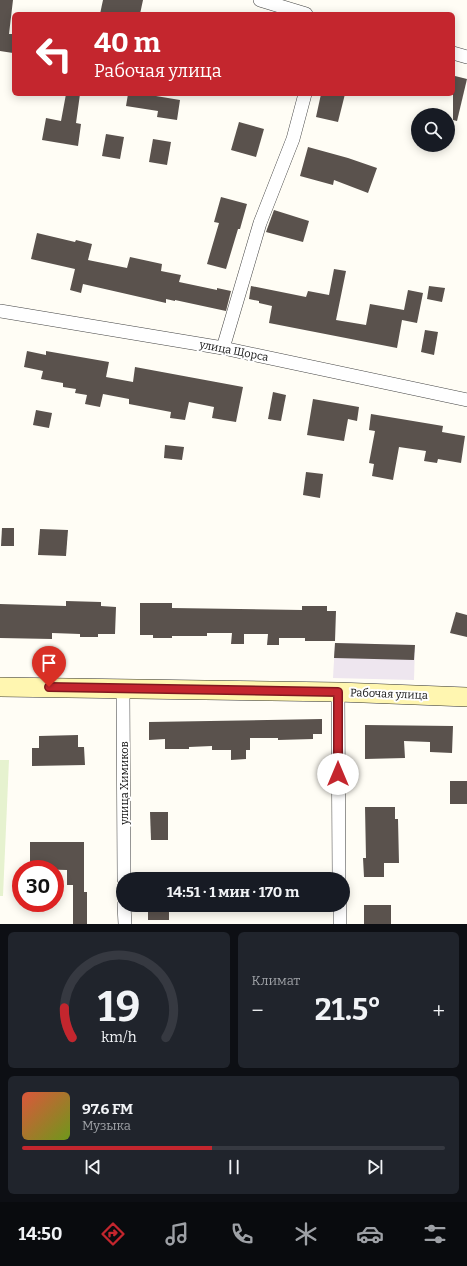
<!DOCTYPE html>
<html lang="ru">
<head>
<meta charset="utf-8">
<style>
  body { margin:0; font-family:Bitter,serif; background:#20242c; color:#f1f3f6; height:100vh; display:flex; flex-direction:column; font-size:15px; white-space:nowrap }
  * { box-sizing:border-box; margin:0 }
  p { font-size:13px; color:#9ea1a6 }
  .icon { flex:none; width:22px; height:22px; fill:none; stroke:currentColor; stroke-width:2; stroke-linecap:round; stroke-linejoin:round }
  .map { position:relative; height:924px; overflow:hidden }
  .side { display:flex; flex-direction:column; gap:8px; padding:8px; background:#0d0f14; flex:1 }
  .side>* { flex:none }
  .guide { position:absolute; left:12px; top:12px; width:443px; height:84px; border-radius:6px; box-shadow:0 2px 10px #0003; background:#c4262e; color:#fff; overflow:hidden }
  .tools { position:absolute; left:411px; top:108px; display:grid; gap:8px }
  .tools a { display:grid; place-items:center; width:44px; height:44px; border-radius:50%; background:#171b24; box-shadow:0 2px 10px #0003; font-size:20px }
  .speed { position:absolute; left:12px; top:860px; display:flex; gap:8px; font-size:20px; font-weight:700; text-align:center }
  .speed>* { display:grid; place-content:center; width:52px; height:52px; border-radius:50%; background:#171b24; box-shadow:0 2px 10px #0003; line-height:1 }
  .speed .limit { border:6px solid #d22; background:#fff; color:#111 }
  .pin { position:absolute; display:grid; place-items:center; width:34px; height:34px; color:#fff; margin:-41px -17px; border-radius:50% 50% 50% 0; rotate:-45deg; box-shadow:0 0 4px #0007 }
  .pin .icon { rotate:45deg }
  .me { position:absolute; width:44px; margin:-22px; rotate:0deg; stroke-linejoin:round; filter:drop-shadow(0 0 3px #0008) }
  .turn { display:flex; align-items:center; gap:14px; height:84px; padding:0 16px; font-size:18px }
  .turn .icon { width:52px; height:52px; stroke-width:2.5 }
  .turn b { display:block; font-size:28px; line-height:34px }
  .big { font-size:30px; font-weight:700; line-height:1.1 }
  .side .card { flex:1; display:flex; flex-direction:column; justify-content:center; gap:6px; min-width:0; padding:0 14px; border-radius:6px; background:#20242c }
  .side .dial { align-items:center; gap:0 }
  .dial svg { height:104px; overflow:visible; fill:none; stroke:#363941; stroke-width:7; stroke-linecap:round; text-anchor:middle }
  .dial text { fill:#f1f3f6; stroke:none }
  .song { display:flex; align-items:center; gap:12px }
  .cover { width:48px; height:48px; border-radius:6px; background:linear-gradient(135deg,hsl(10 70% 55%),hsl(80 70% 35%)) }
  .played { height:4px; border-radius:2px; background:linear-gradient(90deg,#c4262e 45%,#363941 45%) }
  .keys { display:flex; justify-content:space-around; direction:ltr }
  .heat { display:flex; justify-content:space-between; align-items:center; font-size:22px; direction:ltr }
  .side .tiles { flex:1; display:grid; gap:8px; grid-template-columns:1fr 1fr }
  .card:last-child { grid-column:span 2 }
  .trip { position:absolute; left:116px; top:872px; width:234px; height:40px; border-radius:20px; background:#171b24; box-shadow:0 2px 10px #0003; font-weight:700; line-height:40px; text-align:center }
  .tabs { display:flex; height:64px; justify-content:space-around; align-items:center; background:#090b0e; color:#9ea1a6 }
  .tabs .icon { width:28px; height:28px }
  .tabs .on { color:#c4262e }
  .tabs b { font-size:18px; color:#f1f3f6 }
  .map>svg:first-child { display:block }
  .industrial { fill:#eee6ef }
  .pitch { fill:#e6f2cf }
  .building { fill:#5a524d }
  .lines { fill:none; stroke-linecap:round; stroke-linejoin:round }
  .minor-casing { stroke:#444; stroke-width:14 }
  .secondary-casing { stroke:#333; stroke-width:20 }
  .minor { stroke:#fff; stroke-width:13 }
  .secondary { stroke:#fff6b0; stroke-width:19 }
  .route-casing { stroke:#7f191e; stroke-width:10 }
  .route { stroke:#c4262e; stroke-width:7 }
  .labels { text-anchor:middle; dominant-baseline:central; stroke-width:4; stroke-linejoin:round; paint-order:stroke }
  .street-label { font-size:11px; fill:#111; stroke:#fff }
</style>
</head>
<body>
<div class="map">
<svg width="467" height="924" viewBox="0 0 467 924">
  <rect width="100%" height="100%" fill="#fffdf5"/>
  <!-- industrial -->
  <polygon class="industrial" points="335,643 415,645 414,680 333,678"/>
  <!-- pitch -->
  <polygon class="pitch" points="0,760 9,760 3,896 0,896"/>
  <!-- building -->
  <g class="building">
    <polygon points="0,0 13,0 9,34 14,34 13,53 0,51"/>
    <polygon points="103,0 143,0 140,14 100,14"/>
    <polygon points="455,76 467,79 457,121 453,120 453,84"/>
    <polygon points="66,94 80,94 76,123 81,124 78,146 42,140 46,118 61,121"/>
    <polygon points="128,94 144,94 180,100 177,120 157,117 158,111 126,106"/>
    <polygon points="321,94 345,94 338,122 316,117"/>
    <polygon points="239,122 264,129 256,157 231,150"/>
    <polygon points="106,134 124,137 120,159 102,156"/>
    <polygon points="153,139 171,142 167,165 149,162"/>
    <polygon points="308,147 348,158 377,168 368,193 334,180 333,185 300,176"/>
    <polygon points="221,197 247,204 240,229 238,229 226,269 207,264 219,223 214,222"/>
    <polygon points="274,210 309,221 303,242 266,232"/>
    <polygon points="37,233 75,242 76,240 92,244 88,260 127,268 130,257 162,264 161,271 181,275 179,282 217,290 217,288 231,291 226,311 175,300 175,301 166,299 166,303 83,284 81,293 70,290 75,269 31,259"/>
    <polygon points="334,269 346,271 336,320 366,325 370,304 404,310 408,290 423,293 417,323 402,320 397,348 269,323 272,306 259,303 259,301 249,299 251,286 306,297 308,291 329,295"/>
    <polygon points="429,286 445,288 442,302 427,299"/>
    <polygon points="425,330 438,332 434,355 421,352"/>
    <polygon points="27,351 46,355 46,351 109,362 106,377 133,382 135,367 243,387 236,422 212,418 214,407 189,402 185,420 170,418 171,412 129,404 129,399 103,394 100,407 85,404 87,395 75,393 76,389 63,387 63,383 41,379 43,371 24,367"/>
    <polygon points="273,392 286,395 281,421 268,419"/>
    <polygon points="313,399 359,407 357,421 348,419 344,441 307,435"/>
    <polygon points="36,410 52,413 49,428 33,425"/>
    <polygon points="371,414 443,426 442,432 465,436 461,463 438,459 437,463 424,461 426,451 399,447 393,480 372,476 374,464 369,463 375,431 369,430"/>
    <polygon points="165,445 184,447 182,460 164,458"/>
    <polygon points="306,472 323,474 320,498 303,495"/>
    <polygon points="2,528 14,528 14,546 1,546"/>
    <polygon points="40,529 68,530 66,556 38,555"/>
    <polygon points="66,601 101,602 101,606 116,607 115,634 98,634 98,637 80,637 80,634 52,633 52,639 0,638 0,604 66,606"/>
    <polygon points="140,603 172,603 172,608 302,610 302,606 327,606 327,611 336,611 335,641 305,641 305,638 279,638 279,645 267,645 268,634 244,634 244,644 231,644 232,633 207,633 207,636 172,636 172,638 153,638 153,635 140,635"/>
    <polygon points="456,612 467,615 467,637 450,633"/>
    <polygon points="335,643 415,645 414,660 334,658"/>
    <polygon points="322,719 322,734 313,734 313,739 278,740 278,738 250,738 250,750 246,750 246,759 231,760 231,750 212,750 212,746 189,747 189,749 165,749 165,739 149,740 149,722"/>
    <polygon points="365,725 453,726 452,753 430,752 430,742 404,741 405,758 365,759"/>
    <polygon points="78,735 78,747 84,747 85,765 32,766 32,748 39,748 39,736"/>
    <rect x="450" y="781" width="17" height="23"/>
    <polygon points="365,807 395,807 395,819 398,819 399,863 384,863 384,877 364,877 363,858 366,858"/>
    <polygon points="150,812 168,812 168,840 151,840"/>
    <polygon points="30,842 84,842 84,892 87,892 87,924 73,924 73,885 67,885 67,870 30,869"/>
    <rect x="148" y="905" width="21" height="15"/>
    <rect x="364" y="905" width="27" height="19"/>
  </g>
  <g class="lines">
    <!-- minor casing -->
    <g class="minor-casing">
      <g id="minor">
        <polyline points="260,0 306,14"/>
        <polyline points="453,53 467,57"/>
        <polyline points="0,311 223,348 467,400"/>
        <polyline points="223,348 260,223 293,139 305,94"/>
        <polyline points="123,688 124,879"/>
        <polyline points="338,692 339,879"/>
        <polyline points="124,905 125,924"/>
        <polyline points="340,905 340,924"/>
      </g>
    </g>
    <!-- secondary casing -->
    <g class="secondary-casing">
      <polyline id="secondary" points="0,687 338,692 467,697"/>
    </g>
    <!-- minor -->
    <use href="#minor" class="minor"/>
    <!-- secondary -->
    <use href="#secondary" class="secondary"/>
  </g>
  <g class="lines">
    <!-- route casing -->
    <g class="route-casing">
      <polyline id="route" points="49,687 338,692 338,774"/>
    </g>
    <!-- route -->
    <use href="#route" class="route"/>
  </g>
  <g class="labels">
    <!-- street labels -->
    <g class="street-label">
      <text transform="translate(234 351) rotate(11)">улица Щорса</text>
      <text transform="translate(389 694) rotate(2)">Рабочая улица</text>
      <text transform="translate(124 783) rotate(-90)">улица Химиков</text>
    </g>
  </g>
</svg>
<div class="tools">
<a><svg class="icon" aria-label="search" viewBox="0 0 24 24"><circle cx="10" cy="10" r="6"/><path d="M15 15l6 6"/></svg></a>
</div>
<div class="speed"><div class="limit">30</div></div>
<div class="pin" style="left:49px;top:687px;background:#d93025"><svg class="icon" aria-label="arrive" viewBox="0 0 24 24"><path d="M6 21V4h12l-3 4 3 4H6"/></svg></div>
<svg class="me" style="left:338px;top:774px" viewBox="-20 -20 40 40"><circle r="19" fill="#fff"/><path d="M0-13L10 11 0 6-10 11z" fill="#c4262e"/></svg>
<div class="trip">14:51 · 1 мин · 170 m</div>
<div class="guide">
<div class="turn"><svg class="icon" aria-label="left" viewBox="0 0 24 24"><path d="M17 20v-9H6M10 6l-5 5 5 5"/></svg><div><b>40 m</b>Рабочая улица</div></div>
</div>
</div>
<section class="side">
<div class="tiles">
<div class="card dial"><svg viewBox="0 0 100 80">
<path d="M14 69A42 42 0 1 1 86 69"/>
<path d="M14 69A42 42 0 0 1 8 46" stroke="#c4262e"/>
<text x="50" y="56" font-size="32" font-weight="700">19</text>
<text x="50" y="72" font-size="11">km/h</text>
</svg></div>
<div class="card"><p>Климат</p>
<div class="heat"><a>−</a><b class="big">21.5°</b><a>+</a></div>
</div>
<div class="card">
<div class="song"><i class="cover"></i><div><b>97.6 FM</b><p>Музыка</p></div></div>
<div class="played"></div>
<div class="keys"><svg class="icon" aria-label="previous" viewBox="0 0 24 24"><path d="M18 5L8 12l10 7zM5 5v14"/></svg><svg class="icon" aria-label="pause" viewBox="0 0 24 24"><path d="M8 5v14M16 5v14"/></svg><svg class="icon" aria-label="next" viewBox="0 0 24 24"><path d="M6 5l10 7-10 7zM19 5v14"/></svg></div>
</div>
</div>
</section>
<nav class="tabs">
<b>14:50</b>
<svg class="icon on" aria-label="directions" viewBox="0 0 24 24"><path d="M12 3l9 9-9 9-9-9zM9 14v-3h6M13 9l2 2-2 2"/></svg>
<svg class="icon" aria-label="music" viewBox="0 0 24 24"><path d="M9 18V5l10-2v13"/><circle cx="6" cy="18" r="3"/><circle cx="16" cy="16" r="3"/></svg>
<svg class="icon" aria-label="phone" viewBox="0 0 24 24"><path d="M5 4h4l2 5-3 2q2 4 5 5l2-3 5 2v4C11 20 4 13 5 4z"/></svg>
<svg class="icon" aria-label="climate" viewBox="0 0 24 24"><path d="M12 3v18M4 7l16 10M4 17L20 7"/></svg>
<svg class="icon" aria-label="car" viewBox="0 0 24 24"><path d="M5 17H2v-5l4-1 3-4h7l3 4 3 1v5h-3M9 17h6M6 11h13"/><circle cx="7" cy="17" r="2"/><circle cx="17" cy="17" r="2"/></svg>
<svg class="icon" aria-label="filters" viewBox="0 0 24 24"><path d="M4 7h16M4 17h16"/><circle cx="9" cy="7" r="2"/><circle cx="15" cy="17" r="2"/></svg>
</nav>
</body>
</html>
